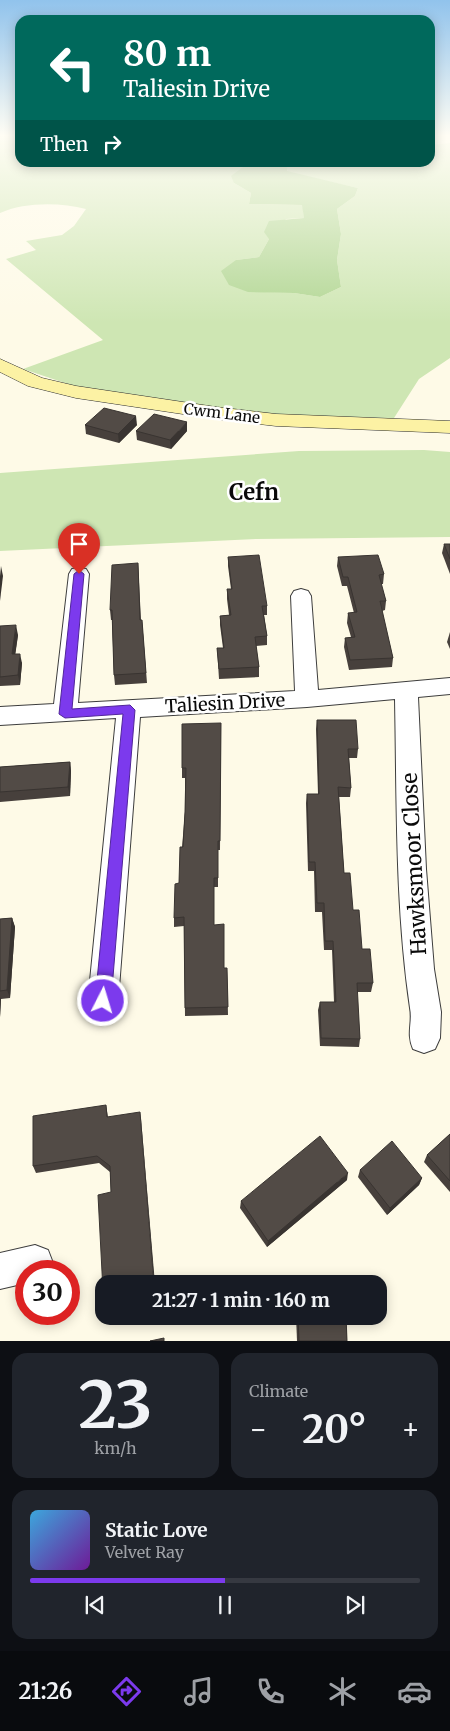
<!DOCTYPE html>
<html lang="en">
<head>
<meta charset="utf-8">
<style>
  body { margin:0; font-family:Merriweather,serif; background:#20242c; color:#f1f3f6; height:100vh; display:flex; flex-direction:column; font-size:19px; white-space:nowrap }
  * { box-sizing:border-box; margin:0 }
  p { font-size:16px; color:#9ea1a6 }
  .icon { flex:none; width:28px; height:28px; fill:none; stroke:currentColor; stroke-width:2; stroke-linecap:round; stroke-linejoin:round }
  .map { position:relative; height:1341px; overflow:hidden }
  .side { display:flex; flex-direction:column; gap:12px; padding:12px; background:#0d0f14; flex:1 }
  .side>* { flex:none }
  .banner { position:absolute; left:15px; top:15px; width:420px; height:152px; border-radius:15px; box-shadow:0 2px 12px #0003; background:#00695c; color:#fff; overflow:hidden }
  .speed { position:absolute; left:15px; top:1260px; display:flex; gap:10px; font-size:25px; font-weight:700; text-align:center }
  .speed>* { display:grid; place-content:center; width:65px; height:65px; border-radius:50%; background:#171b24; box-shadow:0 2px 12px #0003; line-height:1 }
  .speed .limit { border:8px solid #d22; background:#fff; color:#111 }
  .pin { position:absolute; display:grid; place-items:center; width:42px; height:42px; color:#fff; margin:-51px -21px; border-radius:50% 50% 50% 0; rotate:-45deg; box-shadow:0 0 5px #0007 }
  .pin .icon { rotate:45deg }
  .me { position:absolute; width:55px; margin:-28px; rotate:5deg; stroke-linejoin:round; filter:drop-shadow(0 0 4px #0008) }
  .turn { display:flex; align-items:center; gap:18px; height:105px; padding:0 25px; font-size:22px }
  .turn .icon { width:65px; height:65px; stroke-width:2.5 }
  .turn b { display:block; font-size:35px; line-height:42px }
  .then { display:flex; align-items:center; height:48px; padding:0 25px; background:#0003; gap:10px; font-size:19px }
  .big { font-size:38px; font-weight:700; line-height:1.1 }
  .side .tile { flex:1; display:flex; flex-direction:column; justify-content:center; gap:8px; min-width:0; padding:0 18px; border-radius:15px; background:#20242c }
  .side .dial { align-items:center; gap:0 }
  .dial b { font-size:65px; line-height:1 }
  .song { display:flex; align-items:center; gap:15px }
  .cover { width:60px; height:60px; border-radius:8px; background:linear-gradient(135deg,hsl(200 70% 55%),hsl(280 70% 35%)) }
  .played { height:5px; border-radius:2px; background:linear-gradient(90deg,#7c3aed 50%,#363941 50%) }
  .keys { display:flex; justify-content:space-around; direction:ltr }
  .heat { display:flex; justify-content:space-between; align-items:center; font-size:28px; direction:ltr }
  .side .tiles { flex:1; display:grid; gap:12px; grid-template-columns:1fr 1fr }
  .tile:last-child { grid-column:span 2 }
  .trip { position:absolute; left:95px; top:1275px; width:292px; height:50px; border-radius:15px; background:#171b24; box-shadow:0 2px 12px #0003; font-weight:700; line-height:50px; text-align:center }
  .dock { display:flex; height:80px; justify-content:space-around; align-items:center; background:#090b0e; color:#9ea1a6 }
  .dock .icon { width:35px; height:35px }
  .dock .on { color:#7c3aed }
  .dock b { font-size:22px; color:#f1f3f6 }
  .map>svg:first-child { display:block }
  .green { fill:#cee6b3 }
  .forest { fill:#b1d693 }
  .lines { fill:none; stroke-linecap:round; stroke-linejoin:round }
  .street-casing { stroke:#3d3d3d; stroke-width:2 }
  .secondary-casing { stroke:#2c2c2c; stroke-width:1 }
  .street { fill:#fff; fill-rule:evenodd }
  .secondary { fill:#fcf2a4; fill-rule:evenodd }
  .wall { fill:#47403c }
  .shaded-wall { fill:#393431 }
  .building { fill:#524b46; stroke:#393431 }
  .route { fill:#7c3aed; stroke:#51269a }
  .labels { text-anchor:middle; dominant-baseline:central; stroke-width:5; stroke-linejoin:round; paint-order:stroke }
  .far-street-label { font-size:15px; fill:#0a0a0a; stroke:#fff }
  .street-label { font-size:18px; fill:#0a0a0a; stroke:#fff }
  .near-street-label { font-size:21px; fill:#0a0a0a; stroke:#fff }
  .district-label { font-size:22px; font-weight:bold; fill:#0a0a0a; stroke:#fff }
</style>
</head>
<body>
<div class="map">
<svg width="450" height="1341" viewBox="0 0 450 1341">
  <rect width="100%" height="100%" fill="#fefae7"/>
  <!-- green -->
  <g class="green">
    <path d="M0,135H20V162L239,163L243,167L234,183L251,193L249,204L303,205L304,218L286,219L269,239L259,257L236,260L264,292L294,293L320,297L341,287L337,260L341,234L337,209L355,196L358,188L287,172L288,165L305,162H430V145L450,143V358L419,379L394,418L279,417L200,407L123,393L83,389L23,369L103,340L6,259L36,250L26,241L62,235L74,226L86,209C60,202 24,202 0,213Z"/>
    <polygon points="424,450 450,452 450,537 256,539 0,551 0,473 299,451"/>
  </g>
  <!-- forest -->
  <polygon class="forest" points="239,163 305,163 288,165 287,171 358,188 355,196 337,209 341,234 337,260 341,287 320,297 294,293 248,292 229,285 221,271 236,260 259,257 269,239 264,232 269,221 304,218 302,205 249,204 251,193 234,183 231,176 243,167"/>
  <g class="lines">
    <!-- street casing -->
    <g class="street-casing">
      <g id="street">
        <path d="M79,568L86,569L89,574L78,703L295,691L291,596L294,591L301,589L308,591L311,596L318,690L450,678V694L418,697L426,869L434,969L441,1012L440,1038L435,1049L424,1053L413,1049C406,1033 413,1023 410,1008C395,906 397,802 395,699L307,707L140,717L118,1001L114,1011L103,1015L92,1011L88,1001L116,718L0,725V707L54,704L69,574L72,569Z"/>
        <polygon points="35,1245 48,1250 53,1263 50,1271 26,1271 26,1283 0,1289 0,1253"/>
      </g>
    </g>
    <!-- secondary casing -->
    <g class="secondary-casing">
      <polygon id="secondary" points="0,359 42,378 76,386 216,407 276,414 450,421 450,433 276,426 216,419 76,398 28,386 0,372"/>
    </g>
    <!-- street -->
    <use href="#street" class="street"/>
    <!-- secondary -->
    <use href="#secondary" class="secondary"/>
  </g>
  <!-- wall -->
  <g class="wall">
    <polygon points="85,425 137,425 119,443 86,434"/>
    <polygon points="136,431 187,431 171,449 137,440"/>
    <polygon points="444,544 450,544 450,574 442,553"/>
    <polygon points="228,557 267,606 267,615 264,615 267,636 267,645 256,646 259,667 259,677 219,679 217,648 223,648 220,625 220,616 229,615 227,599 227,589 231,589 228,566"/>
    <polygon points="338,557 384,574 383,584 381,584 386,601 385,610 382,611 393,658 392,667 349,670 344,647 345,638 351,637 347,623 348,613 354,613 347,586 342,586 337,566"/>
    <polygon points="138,563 141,620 142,620 147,683 115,685 114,675 112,620 111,620 110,610"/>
    <polygon points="0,626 18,635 15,654 22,663 20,685 0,686"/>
    <polygon points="450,632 450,649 447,642"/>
    <polygon points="317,720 358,749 357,758 349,758 351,788 350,797 339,797 344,873 362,949 373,983 371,992 357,992 360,1039 359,1047 320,1046 318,1010 320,1002 334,1002 332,950 324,950 322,912 315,912 314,871 308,871 306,803 307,794 318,794 316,729"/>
    <polygon points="221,723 220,850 218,850 218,887 214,887 214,925 224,968 227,968 228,1015 185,1016 184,926 174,927 174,918 179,883 185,812 185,778 182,778 182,768"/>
    <polygon points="70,762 71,771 70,796 0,802 0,767"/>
    <polygon points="12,918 15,927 10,998 1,999 0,1017 0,919"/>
    <polygon points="106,1105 108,1117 141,1119 111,1192 110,1172 99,1163 36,1173 33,1166"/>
    <polygon points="450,1134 450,1192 424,1162 427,1155"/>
    <polygon points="360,1170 422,1178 419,1185 387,1215 358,1177"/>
    <polygon points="347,1180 267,1247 240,1208 241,1201"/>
    <polygon points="296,1316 346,1316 347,1341 297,1341"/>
  </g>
  <!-- shaded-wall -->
  <g class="shaded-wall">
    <polygon points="136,416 137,425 119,443 118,434"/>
    <polygon points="187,422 187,431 171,449 170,440"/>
    <polygon points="1,566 3,576 0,601 0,576"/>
    <polygon points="16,625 18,635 14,664 12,654"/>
    <polygon points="20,654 22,663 20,685 18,675"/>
    <polygon points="70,762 71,771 70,796 68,787"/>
    <polygon points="12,918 15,927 10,998 7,990"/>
    <polygon points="0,997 1,999 0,1017"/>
    <polygon points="140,1112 141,1119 155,1284 154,1284"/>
    <polygon points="348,1173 347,1180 267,1247 268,1241"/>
    <polygon points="422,1178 419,1185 387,1215 390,1208"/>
  </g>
  <!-- building -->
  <g class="building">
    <polygon points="104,408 136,416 118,434 85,425"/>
    <polygon points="154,414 187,422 170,440 136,431"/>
    <polygon points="444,544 450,544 450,559"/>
    <polygon points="259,555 267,606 262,606 267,636 255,637 259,667 219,669 217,648 224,648 220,616 231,615 227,589 232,589 228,557"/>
    <polygon points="378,555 384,574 379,575 386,601 380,601 393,658 350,660 345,638 355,637 348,613 357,612 348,577 343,577 338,557"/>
    <polygon points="138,563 140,620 142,620 146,673 114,675 112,610 110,610 112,565"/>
    <polygon points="16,625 12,654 20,654 18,675 0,677 0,626"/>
    <polygon points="317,720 356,720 358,749 348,749 351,788 338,787 344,873 350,873 353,910 359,910 362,949 370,949 373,983 357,983 360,1039 321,1038 320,1002 336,1002 333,941 325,941 324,903 317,903 315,862 309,862 307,794 319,794"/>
    <polygon points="221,723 220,841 218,841 218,878 214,878 214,925 224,924 224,968 227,968 228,1007 185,1008 184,917 174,918 175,884 179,883 180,847 183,847 185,812 186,768 182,768 182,724"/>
    <polygon points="70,762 68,787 0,792 0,767"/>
    <polygon points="12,918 7,990 0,991 0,919"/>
    <polygon points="106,1105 107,1117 140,1112 154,1284 104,1284 104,1310 98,1195 111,1192 110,1166 97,1156 33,1166 33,1116"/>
    <polygon points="450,1134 450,1181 427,1155"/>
    <polygon points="320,1136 348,1173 268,1241 241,1201"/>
    <polygon points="392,1141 422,1178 390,1208 360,1170"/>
    <polygon points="298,1316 346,1316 347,1341 299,1341"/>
    <polygon points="164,1338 164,1341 150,1341"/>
  </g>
  <!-- sky -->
  <linearGradient id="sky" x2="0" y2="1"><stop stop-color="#91c3ec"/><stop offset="0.42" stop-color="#fffdf4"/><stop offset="1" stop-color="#fffdf4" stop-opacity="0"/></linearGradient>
  <rect width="450" height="323" fill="url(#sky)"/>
  <!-- route -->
  <polygon class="route" points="79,570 84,574 72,709 130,705 135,710 111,1001 109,1007 103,1009 98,1007 95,1001 123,714 65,718 59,714 74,574"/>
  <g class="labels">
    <!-- far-street labels -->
    <g class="far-street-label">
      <text transform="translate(222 413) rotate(7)">Cwm Lane</text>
    </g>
    <!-- street labels -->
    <g class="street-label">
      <text transform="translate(225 703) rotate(-3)">Taliesin Drive</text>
    </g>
    <!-- near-street labels -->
    <g class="near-street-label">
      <text transform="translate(414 864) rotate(-93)">Hawksmoor Close</text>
    </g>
    <!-- district labels -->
    <g class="district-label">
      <text x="254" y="492">Cefn</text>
    </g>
  </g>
</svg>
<div class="speed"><div class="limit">30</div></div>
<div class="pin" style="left:79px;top:574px;background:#d93025"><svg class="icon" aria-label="arrive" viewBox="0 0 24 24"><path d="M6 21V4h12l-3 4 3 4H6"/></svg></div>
<svg class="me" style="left:103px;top:1001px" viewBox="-20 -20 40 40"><circle r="17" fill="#7c3aed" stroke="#fff" stroke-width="3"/><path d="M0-11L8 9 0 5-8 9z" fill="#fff"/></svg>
<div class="trip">21:27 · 1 min · 160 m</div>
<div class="banner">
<div class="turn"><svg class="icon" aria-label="left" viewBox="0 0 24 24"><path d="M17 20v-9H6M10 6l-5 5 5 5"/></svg><div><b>80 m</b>Taliesin Drive</div></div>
<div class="then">Then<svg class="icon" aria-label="right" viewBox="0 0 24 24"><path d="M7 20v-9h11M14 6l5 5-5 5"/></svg></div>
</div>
</div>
<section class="side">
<div class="tiles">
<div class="tile dial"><b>23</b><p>km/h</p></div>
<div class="tile"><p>Climate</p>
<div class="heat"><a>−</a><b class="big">20°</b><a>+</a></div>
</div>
<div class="tile">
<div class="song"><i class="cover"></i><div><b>Static Love</b><p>Velvet Ray</p></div></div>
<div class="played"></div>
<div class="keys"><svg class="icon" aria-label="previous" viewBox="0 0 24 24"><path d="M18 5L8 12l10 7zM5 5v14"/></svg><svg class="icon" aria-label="pause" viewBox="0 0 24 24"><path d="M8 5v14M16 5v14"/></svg><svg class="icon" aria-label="next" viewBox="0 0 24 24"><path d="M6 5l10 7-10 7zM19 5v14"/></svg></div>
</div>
</div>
</section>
<nav class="dock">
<b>21:26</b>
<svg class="icon on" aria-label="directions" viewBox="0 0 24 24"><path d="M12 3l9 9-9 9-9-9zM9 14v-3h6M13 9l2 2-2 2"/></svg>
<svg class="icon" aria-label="music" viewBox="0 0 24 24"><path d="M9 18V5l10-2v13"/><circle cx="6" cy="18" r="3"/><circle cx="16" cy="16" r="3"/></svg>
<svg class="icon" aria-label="phone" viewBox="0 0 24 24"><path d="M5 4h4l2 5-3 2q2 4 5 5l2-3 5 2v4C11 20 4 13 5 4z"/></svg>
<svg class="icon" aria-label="climate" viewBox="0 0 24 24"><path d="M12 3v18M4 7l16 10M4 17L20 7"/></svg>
<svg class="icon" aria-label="car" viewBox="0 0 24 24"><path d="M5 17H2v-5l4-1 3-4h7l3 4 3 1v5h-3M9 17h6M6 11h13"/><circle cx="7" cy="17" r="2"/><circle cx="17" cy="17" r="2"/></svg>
</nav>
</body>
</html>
